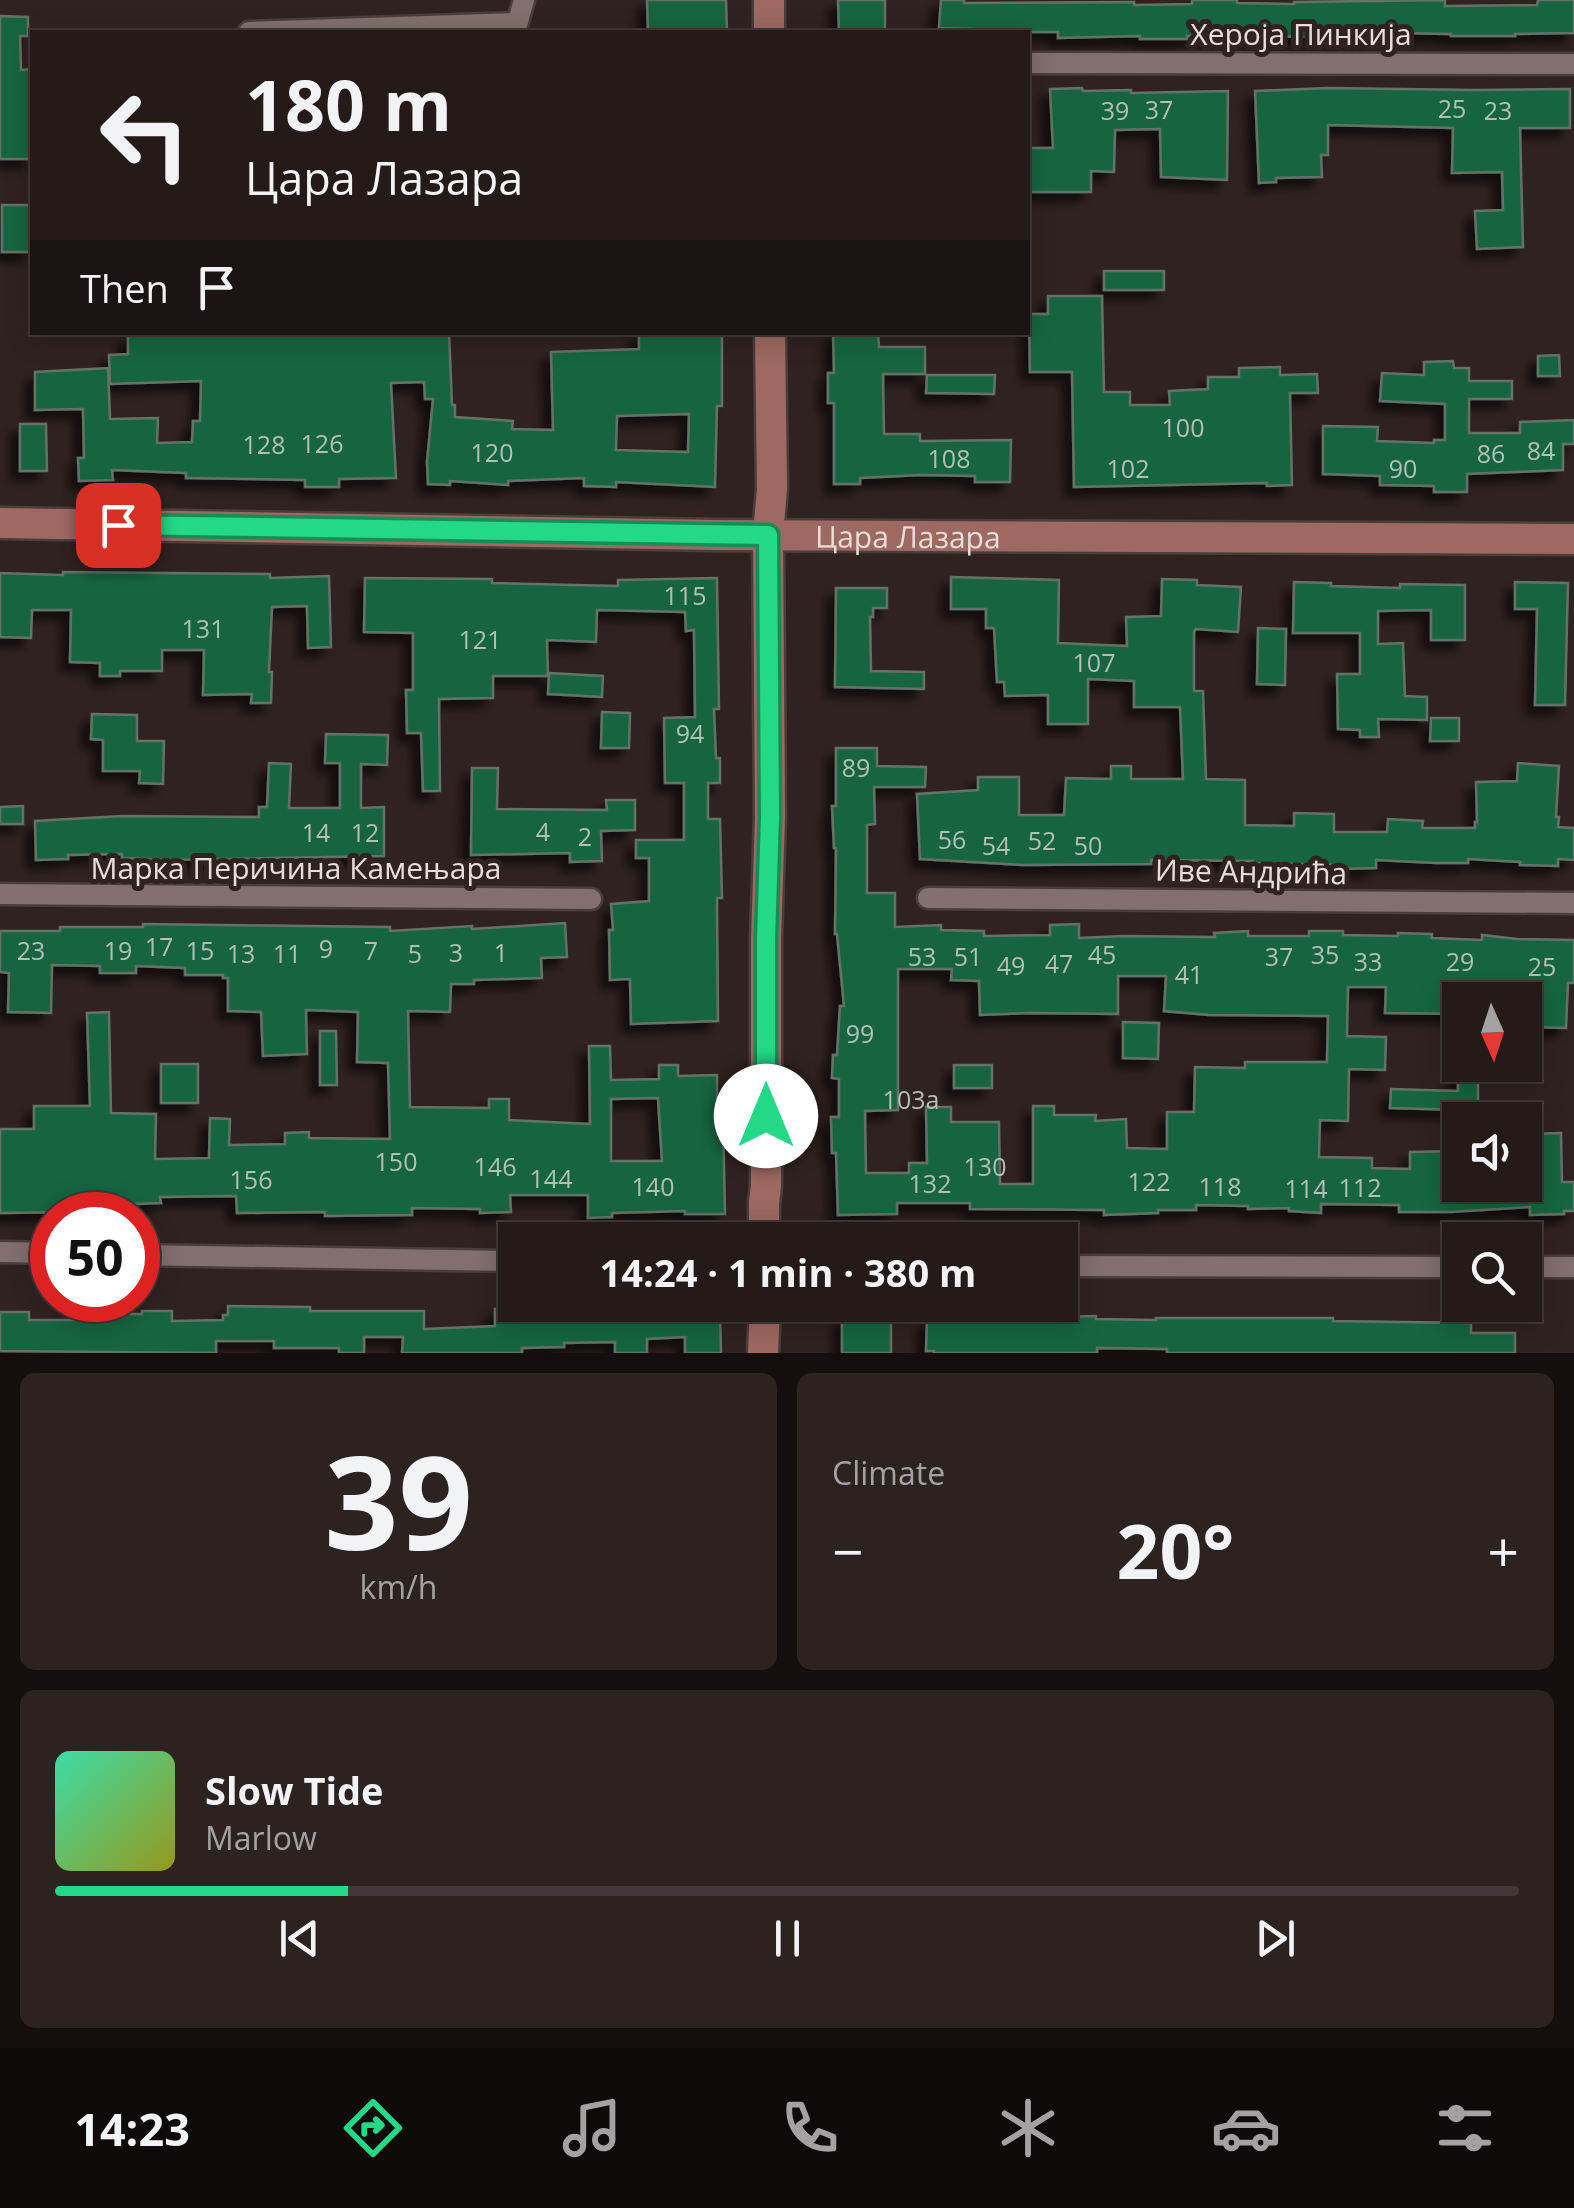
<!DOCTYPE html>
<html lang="en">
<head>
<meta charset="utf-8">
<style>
  body { margin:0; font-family:"Open Sans",sans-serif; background:#2c2321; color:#f1f3f6; height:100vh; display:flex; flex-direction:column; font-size:38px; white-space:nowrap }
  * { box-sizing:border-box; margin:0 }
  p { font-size:32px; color:#a3a1a2 }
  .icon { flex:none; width:55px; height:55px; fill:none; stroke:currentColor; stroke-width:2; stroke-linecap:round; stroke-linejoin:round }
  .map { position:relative; height:1353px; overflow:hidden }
  .side { display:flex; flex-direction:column; gap:20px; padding:20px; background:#140e0d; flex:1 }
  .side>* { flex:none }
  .hud { position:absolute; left:30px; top:30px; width:1000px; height:305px; border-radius:0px; box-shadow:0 5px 25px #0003,0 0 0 2px #413837; background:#241a18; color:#f1f3f6; overflow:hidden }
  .needle { width:65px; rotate:177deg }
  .tools { position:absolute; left:1442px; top:982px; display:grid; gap:20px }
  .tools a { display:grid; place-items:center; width:100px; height:100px; border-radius:0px; background:#241a18; box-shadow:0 5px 25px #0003,0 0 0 2px #413837; font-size:50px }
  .speed { position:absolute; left:30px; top:1192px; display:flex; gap:20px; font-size:50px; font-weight:700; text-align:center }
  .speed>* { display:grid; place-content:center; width:130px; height:130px; border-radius:50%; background:#241a18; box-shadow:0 5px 25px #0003,0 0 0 2px #413837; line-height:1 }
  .speed .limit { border:15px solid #d22; background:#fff; color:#111 }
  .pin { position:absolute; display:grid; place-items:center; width:85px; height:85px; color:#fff; margin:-42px; border-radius:20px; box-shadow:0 5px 15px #0006 }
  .me { position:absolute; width:110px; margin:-55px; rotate:0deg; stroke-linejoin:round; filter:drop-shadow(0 0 8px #0008) }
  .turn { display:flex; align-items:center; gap:35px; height:210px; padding:0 50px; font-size:45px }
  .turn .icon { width:130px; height:130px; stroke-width:2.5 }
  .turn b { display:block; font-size:70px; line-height:85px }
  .then { display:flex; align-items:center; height:95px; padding:0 50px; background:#0003; gap:20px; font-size:38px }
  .big { font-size:75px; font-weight:700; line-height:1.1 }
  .side .card { flex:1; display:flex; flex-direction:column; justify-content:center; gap:15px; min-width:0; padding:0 35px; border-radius:15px; background:#2c2321 }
  .side .dial { align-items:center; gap:0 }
  .dial b { font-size:130px; line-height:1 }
  .song { display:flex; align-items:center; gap:30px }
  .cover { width:120px; height:120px; border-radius:15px; background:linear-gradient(135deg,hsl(160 70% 55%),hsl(60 70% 35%)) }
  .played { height:10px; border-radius:5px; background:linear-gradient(90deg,#23d886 20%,#413837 20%) }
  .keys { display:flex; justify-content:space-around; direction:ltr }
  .heat { display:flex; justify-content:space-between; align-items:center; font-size:55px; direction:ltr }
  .side .tiles { flex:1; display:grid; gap:20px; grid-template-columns:1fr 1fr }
  .card:last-child { grid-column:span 2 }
  .trip { position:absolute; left:498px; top:1222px; width:580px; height:100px; border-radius:0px; background:#241a18; box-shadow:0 5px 25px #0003,0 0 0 2px #413837; font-weight:700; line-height:100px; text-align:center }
  .tabs { display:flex; height:160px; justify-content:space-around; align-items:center; background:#0e0a0a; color:#a3a1a2 }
  .tabs .icon { width:70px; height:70px }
  .tabs .active { color:#23d886 }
  .tabs b { font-size:45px; color:#f1f3f6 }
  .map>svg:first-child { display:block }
  .building { fill:#19653f; stroke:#647269; stroke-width:2.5; fill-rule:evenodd; filter:url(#shadow) }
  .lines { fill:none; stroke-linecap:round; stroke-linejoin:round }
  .street-casing { stroke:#4a3e3b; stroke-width:25 }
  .secondary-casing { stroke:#4a3e3b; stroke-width:35 }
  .street { stroke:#81706d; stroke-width:20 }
  .secondary { stroke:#9d6961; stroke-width:30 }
  .route-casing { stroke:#178c57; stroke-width:25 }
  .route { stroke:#23d886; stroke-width:18 }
  .labels { text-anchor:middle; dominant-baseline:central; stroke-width:10; stroke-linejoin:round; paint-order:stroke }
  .number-label { font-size:25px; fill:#b4bfb4 }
  .street-label { font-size:30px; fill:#e7dddb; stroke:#302220 }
</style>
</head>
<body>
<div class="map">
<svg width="1574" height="1353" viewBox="0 0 1574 1353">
  <defs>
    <filter id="shadow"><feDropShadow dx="-9" dy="9" stdDeviation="5" flood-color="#0009"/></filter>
  </defs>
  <rect width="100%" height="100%" fill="#302220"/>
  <!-- building -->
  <g class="building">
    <polygon points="647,0 726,0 727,32 648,32"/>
    <polygon points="838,0 885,0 885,32 839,32"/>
    <polygon points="941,0 964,0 964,3 1134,2 1134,5 1192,4 1192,0 1237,0 1237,3 1294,4 1294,2 1445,0 1445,6 1537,5 1538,0 1574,0 1574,33 1515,34 1515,36 1451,36 1451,34 1386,33 1387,36 1337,37 1187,36 1187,39 1140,39 1140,36 1058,38 1058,32 972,32 972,29 939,28"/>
    <polygon points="0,16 28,17 28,36 20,36 21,70 32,69 32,159 0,159"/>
    <polygon points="1082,88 1083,91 1131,90 1131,93 1228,91 1227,180 1161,177 1160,129 1115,130 1114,172 1091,171 1091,192 1028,192 1030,148 1053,148 1050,89"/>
    <polygon points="1327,88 1477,90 1570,89 1570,128 1520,128 1523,247 1477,249 1475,211 1503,210 1502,172 1452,173 1453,128 1328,125 1328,155 1321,155 1322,177 1276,178 1276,182 1259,183 1255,91"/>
    <rect x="2" y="205" width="30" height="47"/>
    <rect x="1104" y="271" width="60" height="19"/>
    <polygon points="1048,296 1102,296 1104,392 1130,392 1130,405 1170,405 1169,391 1208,389 1208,377 1239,377 1239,368 1280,367 1280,375 1317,374 1318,393 1290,393 1292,485 1267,486 1267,483 1074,487 1072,372 1030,372 1029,314 1048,314"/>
    <path d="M204,332H449L452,405H455V417L513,421L512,429L553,430L551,352L639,349V332H722V406H717L715,487L616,482V487L584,486V478L508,481V485L450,481V485L428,484L427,462L433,399H425L424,382L391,383L396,478L339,479V487H305V480L186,478V473L112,470L113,480L79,481L78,458H84L83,409L35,410V372L108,368L110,419L158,418L157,443L192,442L193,421H200L201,381L110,384L109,355L128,354V335ZM689,414L688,452L616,450L617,416Z"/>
    <polygon points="833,332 878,332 879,347 925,347 925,374 883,374 884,434 920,434 920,441 1011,440 1010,482 975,482 975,476 921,475 860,478 860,484 834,484 834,403 828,403 828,373 834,373"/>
    <polygon points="1559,355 1560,376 1538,376 1538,356"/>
    <polygon points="1453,361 1454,368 1469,368 1469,381 1512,381 1512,399 1469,399 1469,433 1520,433 1520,422 1574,420 1574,444 1563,444 1563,470 1467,474 1467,492 1434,492 1434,486 1380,485 1380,476 1323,474 1323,426 1378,427 1377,441 1434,443 1434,440 1445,440 1445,404 1380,401 1382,373 1424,375 1424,362"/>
    <polygon points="927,375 995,375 994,394 926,393"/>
    <polygon points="20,424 46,424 47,471 20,471"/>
    <polygon points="63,572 270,574 270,578 329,576 331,647 308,648 307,606 272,607 269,672 272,672 271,703 251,703 252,694 203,695 204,650 162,650 162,671 120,671 120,676 100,676 100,663 70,662 71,610 32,610 31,638 0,637 0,573 63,575"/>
    <polygon points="951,577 1059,580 1058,643 1127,646 1126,617 1161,616 1162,579 1197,580 1197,585 1241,587 1238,632 1196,629 1194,632 1194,691 1203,691 1206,779 1245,780 1245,825 1294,826 1294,813 1334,814 1334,832 1387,832 1388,819 1423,821 1422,828 1475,828 1475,822 1477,822 1476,782 1517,781 1518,763 1559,766 1556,817 1559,817 1558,827 1574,828 1574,860 1558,859 1558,866 1520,865 1520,862 1468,859 1468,863 1436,863 1376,860 1376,868 1342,869 1342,865 1253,863 1253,861 1151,860 1151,864 1023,865 920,859 917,794 978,790 978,777 1019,777 1019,815 1064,815 1066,778 1111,779 1111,766 1131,766 1131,779 1183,779 1180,707 1134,707 1134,681 1088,679 1088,724 1048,724 1048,695 1005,696 1004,682 997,682 994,628 986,628 986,609 951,609"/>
    <polygon points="365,578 492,579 492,583 618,586 618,580 717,578 719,709 714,709 716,758 720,758 720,783 708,783 708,819 720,819 722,898 717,898 718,1021 631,1024 630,979 610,980 609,930 613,930 611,904 649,901 649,858 636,858 636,840 684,840 684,783 665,783 664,718 695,717 694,630 686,631 685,612 597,610 596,642 547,640 548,676 493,676 493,698 439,699 440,791 423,791 421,733 407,733 406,690 413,690 413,633 364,632"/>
    <polygon points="1294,582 1331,583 1331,586 1400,588 1400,584 1465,585 1465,640 1431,640 1431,610 1378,611 1378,644 1403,643 1405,696 1427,697 1427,720 1378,719 1379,737 1360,737 1360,730 1338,729 1337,674 1360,674 1360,633 1293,633"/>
    <polygon points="1515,582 1568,583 1565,705 1535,705 1537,609 1515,609"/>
    <polygon points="836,588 887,588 887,608 873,608 873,617 870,617 871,671 924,672 924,689 835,687"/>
    <polygon points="1258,628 1286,629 1285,685 1257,684"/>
    <polygon points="549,673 603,676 602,697 548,694"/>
    <polygon points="602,712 630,713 629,748 601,748"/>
    <polygon points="92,714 137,715 137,741 164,741 163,784 139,783 140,771 103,771 103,740 91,739"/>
    <polygon points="1431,718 1459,718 1459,741 1430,741"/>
    <polygon points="326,734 388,735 387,765 361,764 361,808 384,807 384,856 170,860 122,858 122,854 68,855 68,859 36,860 35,821 122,816 259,817 259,807 267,807 269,763 291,764 289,808 340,808 340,763 325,763"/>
    <path d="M836,748H877V766L926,767L925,787H874L875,824L867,825V893H895V927L941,925V930L984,931V936L1050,935V925L1079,924V938L1123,936L1215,937L1214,933L1248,931V936H1309V931H1343V935L1398,936V933L1432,934V938L1482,940V935L1517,939L1574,940V983H1568L1566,1028L1525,1027V1000H1458L1459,1014L1385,1013L1386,987H1348L1347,1036L1386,1037L1385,1070L1349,1069L1348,1121L1320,1120L1319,1157L1372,1158V1168L1410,1169V1152L1460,1151V1185H1525V1134L1561,1133L1562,1182H1574V1211H1564V1214L1530,1215V1207L1451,1212H1399V1205L1321,1204V1213L1289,1211V1208L1248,1209V1206L1196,1205V1210H1158V1213L1104,1215V1210L970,1209V1203H897V1214L838,1215L836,1153H832L831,1117H839V1079L832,1078L833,1055H837L840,1006H844L837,934H835L836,848H834L832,806H836ZM898,969H952L951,980L979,981L980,1015L1030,1013L1118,1014V976H1166L1164,1011L1209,1015L1328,1016L1327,1062H1245V1068L1195,1067L1194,1112H1167V1149L1127,1148L1126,1119L1095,1121L1096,1115H1054V1106H1033V1184H1000L999,1122H951V1107H926L927,1163H909V1173H866L865,1111L898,1110Z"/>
    <polygon points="472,768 498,768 497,809 607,810 606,800 635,800 635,830 601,831 602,861 570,862 570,853 471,855"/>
    <polygon points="23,806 23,824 0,824 0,807"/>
    <path d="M565,923L567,957L541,958L542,978L474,980V984H451L450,1012L408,1011L410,1107L489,1108V1099H509V1120L590,1124L589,1046H610L611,1080L659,1079V1065H678V1076L717,1075V1118H723L725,1214H685V1211L612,1213V1217L588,1218V1195H510L511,1212L480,1213V1209L412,1208V1215L325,1216V1212L237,1213L236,1196L160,1197L161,1203L111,1205V1215H82V1212L0,1213V1129H34V1106H90L87,1013L109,1012L111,1113L156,1114L155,1159L209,1158L210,1118L230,1119L229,1145L285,1144V1133L309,1132V1138L390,1139L388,1063L357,1062L358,1012L306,1010L307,1054L263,1056L261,1012L228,1011V978H223V975H185V968L136,966V973H100V966L52,965L51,1013L8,1012L9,973L0,972V931H60V927H143V924L390,927V931L472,926V929ZM658,1098L662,1161H611V1099Z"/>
    <polygon points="1123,1022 1159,1023 1158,1059 1123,1058"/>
    <polygon points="320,1031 336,1031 337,1085 320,1085"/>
    <rect x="161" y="1064" width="37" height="39"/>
    <rect x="954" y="1065" width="38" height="23"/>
    <polygon points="1478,1071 1478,1104 1460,1105 1460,1110 1390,1108 1391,1089 1458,1091 1458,1072"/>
    <polygon points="228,1306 310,1307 310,1311 424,1311 424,1329 495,1326 495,1309 613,1307 613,1312 720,1310 721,1353 685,1353 685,1337 647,1339 647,1353 615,1353 615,1342 564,1343 564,1347 522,1348 522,1353 402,1353 403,1337 364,1337 364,1353 339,1353 339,1348 274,1348 274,1341 216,1341 216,1353 0,1351 0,1312 29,1312 29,1320 95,1320 95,1314 142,1314 142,1311 172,1311 172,1321 223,1320 223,1315 228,1315"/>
    <polygon points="1007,1314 1052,1314 1052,1317 1096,1316 1096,1319 1156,1320 1156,1318 1333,1318 1333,1321 1471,1323 1471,1333 1515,1333 1515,1353 1167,1353 1167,1349 1097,1348 1097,1353 934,1353 934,1351 926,1351 927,1319 969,1319 969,1315"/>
    <rect x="842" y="1316" width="49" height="37"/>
  </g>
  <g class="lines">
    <!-- street casing -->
    <g class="street-casing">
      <g id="street">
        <polyline points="249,32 516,23"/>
        <polyline points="515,32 524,0"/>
        <polyline points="1028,63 1574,64"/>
        <polyline points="0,894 591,899"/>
        <polyline points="928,898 1574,903"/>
        <polyline points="0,1252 52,1253"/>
        <polyline points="138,1255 515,1261"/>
        <polyline points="1060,1266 1460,1267"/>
        <polyline points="1525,1267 1574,1267"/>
      </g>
    </g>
    <!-- secondary casing -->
    <g class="secondary-casing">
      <g id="secondary">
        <polyline points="769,0 769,32"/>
        <path id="s1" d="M0,523L716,535L1574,539"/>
        <polyline points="764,1240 764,1203 766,1186 766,939 770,817 768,535 772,489 770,332"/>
        <polyline points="763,1353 765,1305"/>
      </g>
    </g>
    <!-- street -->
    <use href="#street" class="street"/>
    <!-- secondary -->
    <use href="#secondary" class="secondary"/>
  </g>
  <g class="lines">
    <!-- route casing -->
    <g class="route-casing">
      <polyline id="route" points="118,525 768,535 770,817 766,939 766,1116"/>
    </g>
    <!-- route -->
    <use href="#route" class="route"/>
  </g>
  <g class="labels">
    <!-- number labels -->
    <g class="number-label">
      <text x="1452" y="108">25</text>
      <text x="1159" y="109">37</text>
      <text x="1115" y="110">39</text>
      <text x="1498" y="110">23</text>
      <text x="1183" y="427">100</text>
      <text x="322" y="443">126</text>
      <text x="264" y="444">128</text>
      <text x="1541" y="450">84</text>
      <text x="492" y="452">120</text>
      <text x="1491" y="453">86</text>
      <text x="949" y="458">108</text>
      <text x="1128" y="468">102</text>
      <text x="1403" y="468">90</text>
      <text x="685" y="595">115</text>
      <text x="203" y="628">131</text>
      <text x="480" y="639">121</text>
      <text x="1094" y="662">107</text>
      <text x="690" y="733">94</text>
      <text x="856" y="767">89</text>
      <text x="543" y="831">4</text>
      <text x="316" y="832">14</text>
      <text x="365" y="832">12</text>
      <text x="585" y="836">2</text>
      <text x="952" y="839">56</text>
      <text x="1042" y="840">52</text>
      <text x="996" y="845">54</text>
      <text x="1088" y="845">50</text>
      <text x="159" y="946">17</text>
      <text x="326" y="948">9</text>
      <text x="31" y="950">23</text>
      <text x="118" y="950">19</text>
      <text x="200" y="950">15</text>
      <text x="371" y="950">7</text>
      <text x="456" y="952">3</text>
      <text x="501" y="952">1</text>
      <text x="241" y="953">13</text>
      <text x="287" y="953">11</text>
      <text x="415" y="953">5</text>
      <text x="1102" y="954">45</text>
      <text x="1325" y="954">35</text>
      <text x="922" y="956">53</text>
      <text x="968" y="956">51</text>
      <text x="1279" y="956">37</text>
      <text x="1368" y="961">33</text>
      <text x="1460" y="961">29</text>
      <text x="1059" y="963">47</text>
      <text x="1011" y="965">49</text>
      <text x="1542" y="966">25</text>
      <text x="1189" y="974">41</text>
      <text x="860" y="1033">99</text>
      <text x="911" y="1099">103a</text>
      <text x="396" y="1161">150</text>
      <text x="495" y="1166">146</text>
      <text x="985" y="1166">130</text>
      <text x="551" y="1178">144</text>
      <text x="251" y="1179">156</text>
      <text x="1149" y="1181">122</text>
      <text x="930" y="1183">132</text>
      <text x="653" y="1186">140</text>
      <text x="1220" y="1186">118</text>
      <text x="1360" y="1187">112</text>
      <text x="1306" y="1188">114</text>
    </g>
    <!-- street labels -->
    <g class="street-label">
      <text x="1301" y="33">Хероја Пинкија</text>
      <text stroke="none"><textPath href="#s1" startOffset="908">Цара Лазара</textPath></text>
      <text x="296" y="867">Марка Перичина Камењара</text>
      <text transform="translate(1251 871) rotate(1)">Иве Андрића</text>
    </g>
  </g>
</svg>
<div class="tools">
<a><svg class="needle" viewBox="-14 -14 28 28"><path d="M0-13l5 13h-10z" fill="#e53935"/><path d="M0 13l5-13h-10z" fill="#a3a1a2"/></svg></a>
<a><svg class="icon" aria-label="sound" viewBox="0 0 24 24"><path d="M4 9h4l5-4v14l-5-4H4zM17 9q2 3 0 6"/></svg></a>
<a><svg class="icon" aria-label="search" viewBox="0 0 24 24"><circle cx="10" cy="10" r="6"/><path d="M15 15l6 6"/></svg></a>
</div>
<div class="speed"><div class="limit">50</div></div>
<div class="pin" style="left:118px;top:525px;background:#d93025"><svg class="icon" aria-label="arrive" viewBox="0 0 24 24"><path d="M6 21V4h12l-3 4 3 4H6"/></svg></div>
<svg class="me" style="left:766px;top:1116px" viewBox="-20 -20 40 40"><circle r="19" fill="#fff"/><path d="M0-13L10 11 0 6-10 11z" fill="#23d886"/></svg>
<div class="trip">14:24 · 1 min · 380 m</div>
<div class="hud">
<div class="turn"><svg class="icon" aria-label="left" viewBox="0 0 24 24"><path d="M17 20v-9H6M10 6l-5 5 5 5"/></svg><div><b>180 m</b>Цара Лазара</div></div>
<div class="then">Then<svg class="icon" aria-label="arrive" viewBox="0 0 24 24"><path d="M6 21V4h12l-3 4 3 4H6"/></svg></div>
</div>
</div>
<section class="side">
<div class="tiles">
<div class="card dial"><b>39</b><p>km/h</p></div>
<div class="card"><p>Climate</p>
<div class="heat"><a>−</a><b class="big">20°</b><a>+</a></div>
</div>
<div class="card">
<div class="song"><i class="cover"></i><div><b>Slow Tide</b><p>Marlow</p></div></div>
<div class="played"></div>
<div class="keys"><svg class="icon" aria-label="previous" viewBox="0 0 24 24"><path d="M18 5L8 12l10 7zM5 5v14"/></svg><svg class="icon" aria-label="pause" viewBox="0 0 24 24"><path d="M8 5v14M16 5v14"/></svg><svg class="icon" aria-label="next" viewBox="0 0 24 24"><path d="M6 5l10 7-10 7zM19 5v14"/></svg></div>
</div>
</div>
</section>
<nav class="tabs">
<b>14:23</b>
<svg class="icon active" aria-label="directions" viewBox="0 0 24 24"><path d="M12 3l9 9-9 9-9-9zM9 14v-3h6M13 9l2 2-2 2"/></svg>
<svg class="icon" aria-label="music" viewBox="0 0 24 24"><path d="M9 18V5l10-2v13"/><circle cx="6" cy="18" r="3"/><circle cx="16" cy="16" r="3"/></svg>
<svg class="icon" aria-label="phone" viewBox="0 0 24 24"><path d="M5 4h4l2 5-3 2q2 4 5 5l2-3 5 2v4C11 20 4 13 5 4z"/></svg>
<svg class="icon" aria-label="climate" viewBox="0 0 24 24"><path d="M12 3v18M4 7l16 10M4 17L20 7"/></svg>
<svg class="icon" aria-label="car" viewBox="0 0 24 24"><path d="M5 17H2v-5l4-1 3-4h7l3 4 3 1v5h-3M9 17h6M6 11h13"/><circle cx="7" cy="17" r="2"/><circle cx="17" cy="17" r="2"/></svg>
<svg class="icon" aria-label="filters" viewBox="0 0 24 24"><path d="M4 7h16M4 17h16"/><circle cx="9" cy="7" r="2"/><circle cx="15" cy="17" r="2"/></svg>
</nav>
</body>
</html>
